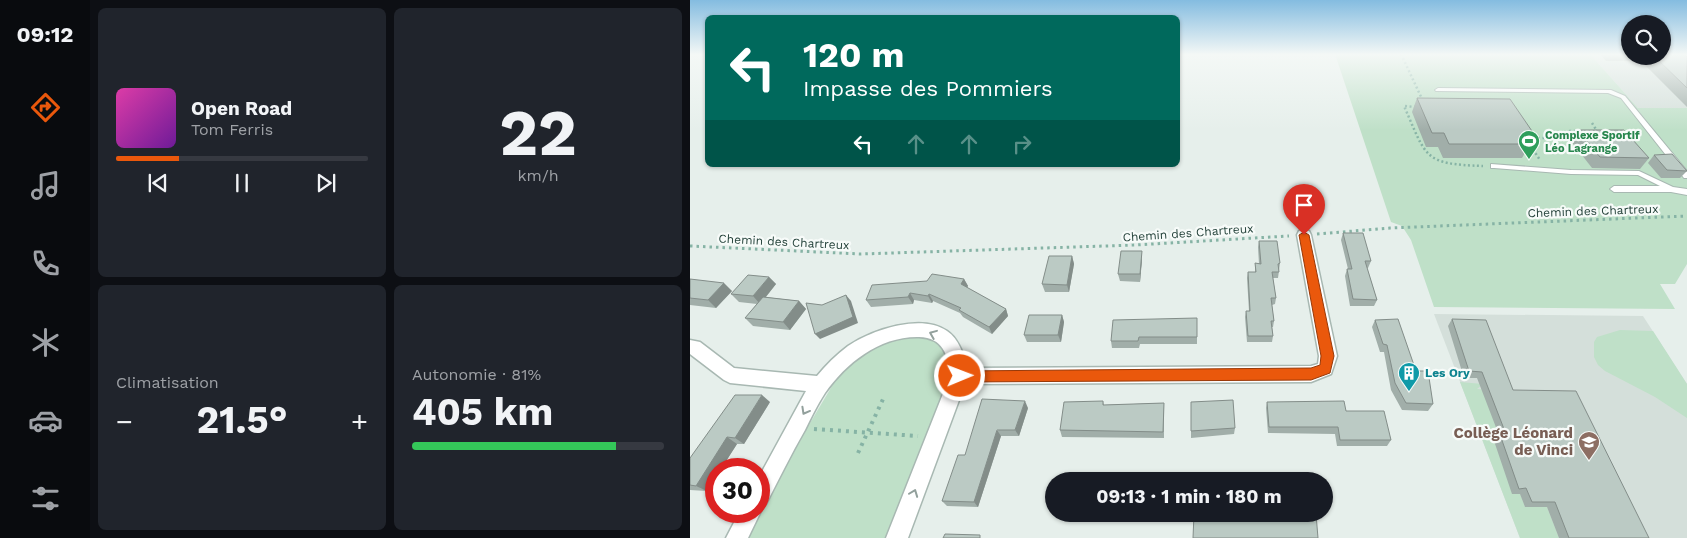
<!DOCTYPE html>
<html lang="fr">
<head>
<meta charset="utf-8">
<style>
  body { margin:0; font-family:"Work Sans",sans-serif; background:#20242c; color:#f1f3f6; height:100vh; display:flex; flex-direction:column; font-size:19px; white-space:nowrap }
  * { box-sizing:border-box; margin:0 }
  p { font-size:16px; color:#9ea1a6 }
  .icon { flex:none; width:28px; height:28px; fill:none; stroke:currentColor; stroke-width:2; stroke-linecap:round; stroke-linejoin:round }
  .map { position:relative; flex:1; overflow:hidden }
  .panel { display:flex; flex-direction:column; gap:8px; padding:8px; background:#0d0f14; width:600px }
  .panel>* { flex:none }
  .guide { position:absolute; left:15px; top:15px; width:475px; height:152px; border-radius:8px; box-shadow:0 1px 4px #0004; background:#00695c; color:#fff; overflow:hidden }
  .buttons { position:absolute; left:931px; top:15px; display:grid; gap:10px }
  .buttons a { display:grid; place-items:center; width:50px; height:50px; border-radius:50%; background:#171b24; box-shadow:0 1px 4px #0004; font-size:25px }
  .speed { position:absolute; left:15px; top:458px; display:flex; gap:10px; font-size:25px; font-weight:700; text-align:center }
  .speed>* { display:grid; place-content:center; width:65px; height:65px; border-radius:50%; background:#171b24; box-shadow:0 1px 4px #0004; line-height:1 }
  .speed .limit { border:8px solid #d22; background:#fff; color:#111 }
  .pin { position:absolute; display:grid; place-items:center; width:42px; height:42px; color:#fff; margin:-51px -21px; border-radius:50% 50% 50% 0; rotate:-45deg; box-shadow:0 0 5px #0007 }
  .pin .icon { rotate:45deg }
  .me { position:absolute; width:55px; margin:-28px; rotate:89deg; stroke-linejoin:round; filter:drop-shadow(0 0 4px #0008) }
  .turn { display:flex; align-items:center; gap:18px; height:105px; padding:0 15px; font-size:22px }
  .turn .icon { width:65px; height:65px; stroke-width:2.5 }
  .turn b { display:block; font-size:35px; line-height:42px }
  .lanes { display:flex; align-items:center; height:48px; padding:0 15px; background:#0003; justify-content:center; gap:25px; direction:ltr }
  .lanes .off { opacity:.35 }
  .big { font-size:38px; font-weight:700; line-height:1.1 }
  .panel .card { flex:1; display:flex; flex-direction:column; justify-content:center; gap:8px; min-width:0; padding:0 18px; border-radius:8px; background:#20242c }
  .panel .dial { align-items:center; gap:0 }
  .dial b { font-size:65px; line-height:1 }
  .song { display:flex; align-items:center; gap:15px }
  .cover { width:60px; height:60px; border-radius:8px; background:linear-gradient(135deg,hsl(320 70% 55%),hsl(280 70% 35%)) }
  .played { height:5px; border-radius:2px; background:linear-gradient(90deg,#ea580c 25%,#363941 25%) }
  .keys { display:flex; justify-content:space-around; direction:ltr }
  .heat { display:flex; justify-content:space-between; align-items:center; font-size:28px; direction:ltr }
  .charge { height:8px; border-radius:4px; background:linear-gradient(90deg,#34c759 81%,#363941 0) }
  .panel .tiles { flex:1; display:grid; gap:8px; grid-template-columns:repeat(2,1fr) }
  .trip { position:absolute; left:355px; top:472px; width:288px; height:50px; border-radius:25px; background:#171b24; box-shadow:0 1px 4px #0004; font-weight:700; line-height:50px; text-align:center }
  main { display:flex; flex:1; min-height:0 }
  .tab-bar { display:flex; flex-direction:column; width:90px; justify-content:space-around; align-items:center; background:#090b0e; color:#9ea1a6 }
  .tab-bar .icon { width:35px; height:35px }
  .tab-bar .selected { color:#ea580c }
  .tab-bar b { font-size:22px; color:#f1f3f6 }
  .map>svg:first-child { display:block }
  .built { fill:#d4dfda }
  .green { fill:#bfe0c8 }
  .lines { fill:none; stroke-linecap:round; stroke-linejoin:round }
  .lane-casing { stroke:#a8b8b2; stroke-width:2 }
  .street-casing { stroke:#a8b8b2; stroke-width:3 }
  .path-far2 { stroke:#86b3a5; stroke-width:2.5; stroke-dasharray:2 2.5; stroke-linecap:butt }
  .path-far1 { stroke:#86b3a5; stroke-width:3; stroke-dasharray:2.5 4; stroke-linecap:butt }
  .path { stroke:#86b3a5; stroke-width:4; stroke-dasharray:3 5; stroke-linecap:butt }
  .lane { fill:#fff; fill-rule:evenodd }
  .street { fill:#fff; fill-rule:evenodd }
  .wall { fill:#a1aea9 }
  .shaded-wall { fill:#838d89 }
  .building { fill:#bbcac4; stroke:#838d89 }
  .oneway { stroke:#92a09c }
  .route { fill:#ea580c; stroke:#983908 }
  .labels { text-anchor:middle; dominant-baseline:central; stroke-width:4.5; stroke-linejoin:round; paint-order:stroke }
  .far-leisure-label { font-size:11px; font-weight:bold; fill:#27864d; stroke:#f7fbf9; text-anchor:start }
  .street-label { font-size:12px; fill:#24423a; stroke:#f7fbf9 }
  .culture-label { font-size:12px; font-weight:bold; fill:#0d838f; stroke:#f7fbf9; text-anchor:start }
  .near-education-label { font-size:15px; font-weight:bold; fill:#785e54; stroke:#f7fbf9; text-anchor:end }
</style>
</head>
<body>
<main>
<nav class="tab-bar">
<b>09:12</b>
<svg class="icon selected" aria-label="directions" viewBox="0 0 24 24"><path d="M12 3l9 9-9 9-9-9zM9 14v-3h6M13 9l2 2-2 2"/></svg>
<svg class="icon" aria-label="music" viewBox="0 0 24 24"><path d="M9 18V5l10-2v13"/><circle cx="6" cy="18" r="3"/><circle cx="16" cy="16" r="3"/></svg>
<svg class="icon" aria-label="phone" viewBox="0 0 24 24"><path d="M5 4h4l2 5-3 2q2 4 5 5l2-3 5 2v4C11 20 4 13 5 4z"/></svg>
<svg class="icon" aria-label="climate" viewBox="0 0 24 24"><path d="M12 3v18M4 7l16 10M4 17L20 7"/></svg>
<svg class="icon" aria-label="car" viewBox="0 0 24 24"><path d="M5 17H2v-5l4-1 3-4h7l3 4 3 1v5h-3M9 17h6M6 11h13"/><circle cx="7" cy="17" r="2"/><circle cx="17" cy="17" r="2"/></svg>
<svg class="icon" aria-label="filters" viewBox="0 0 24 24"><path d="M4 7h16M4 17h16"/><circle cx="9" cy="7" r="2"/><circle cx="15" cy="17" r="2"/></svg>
</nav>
<section class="panel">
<div class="tiles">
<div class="card">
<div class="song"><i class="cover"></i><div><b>Open Road</b><p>Tom Ferris</p></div></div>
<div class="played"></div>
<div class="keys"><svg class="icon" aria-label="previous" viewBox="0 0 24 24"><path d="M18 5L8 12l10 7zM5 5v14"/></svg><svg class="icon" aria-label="pause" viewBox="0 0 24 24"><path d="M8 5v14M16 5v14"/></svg><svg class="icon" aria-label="next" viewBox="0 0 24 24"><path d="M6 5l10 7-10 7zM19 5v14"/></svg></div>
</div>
<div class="card dial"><b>22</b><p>km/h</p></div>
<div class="card"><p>Climatisation</p>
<div class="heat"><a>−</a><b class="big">21.5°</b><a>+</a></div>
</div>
<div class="card"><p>Autonomie · 81%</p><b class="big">405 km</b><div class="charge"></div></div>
</div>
</section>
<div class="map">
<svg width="997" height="538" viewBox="0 0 997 538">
  <rect width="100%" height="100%" fill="#e6efeb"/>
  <!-- built -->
  <g class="built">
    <polygon points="900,54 972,56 973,54 997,54 997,108 948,108"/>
    <polygon points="744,314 953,316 997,384 997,538 830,538"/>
  </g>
  <!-- green -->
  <g class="green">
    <polygon points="645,54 900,54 948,108 997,108 997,264 985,284 970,284 985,309 744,307 721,240 712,226 701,222"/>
    <polygon points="930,330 963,331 997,384 997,418 965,397 915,371 908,365 904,357 904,342 907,337"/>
    <polygon points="205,335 241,338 251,344 262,365 260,381 197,538 56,538 117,428 154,366"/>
    <polygon points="770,382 793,384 787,389 799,390 809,435 835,507 857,507 869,538 830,538"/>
  </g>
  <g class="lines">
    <!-- lane casing -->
    <g class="lane-casing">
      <g id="lane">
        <polygon points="748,88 921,90 935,96 997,171 997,178 994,178 931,98 918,93 746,91 745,90"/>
        <polygon points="801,164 881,170 949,171 983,187 997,189 997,195 981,192 924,192 920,189 924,186 970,186 948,175 881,174 804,168 801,168"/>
      </g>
    </g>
    <!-- street casing -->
    <g class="street-casing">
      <path id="street" d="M614,230L619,231L621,235L647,356L641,374L621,382L275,384L218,538H196L260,376C258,354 253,338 229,337C190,336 156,363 135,393C127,405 121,418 115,430C101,454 89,479 76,504L70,507L71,511L58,538H36L50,511H69V477L116,391L40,383L34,380L0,354V340L10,342L44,368L127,376C136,365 146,355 158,346C182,330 231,313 257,331C269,339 274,355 277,368L621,366L628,364L629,356L607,235L609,231Z"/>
    </g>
    <!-- path-far2 -->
    <g class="path-far2">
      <polyline points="711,54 733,101"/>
      <path d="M726,107L714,106C737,158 733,164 793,166"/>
      <polyline points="902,123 907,131 905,131"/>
      <polyline points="839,138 880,138 878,131 891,131"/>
      <polyline points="838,142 850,160"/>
    </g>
    <!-- path-far1 -->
    <g class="path-far1">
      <polyline points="627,234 700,228 997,216"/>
      <polyline points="0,246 171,254 445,245 599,236"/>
    </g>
    <!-- path -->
    <g class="path">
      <polyline points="124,429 228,436"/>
      <polyline points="168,453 194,397"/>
    </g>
    <!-- lane -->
    <use href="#lane" class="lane"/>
    <!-- street -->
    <use href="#street" class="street"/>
  </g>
  <!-- wall -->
  <g class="wall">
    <polygon points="910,54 940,54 940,56 997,57 997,107 951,61 916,61"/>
    <polygon points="727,98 844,134 839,142 840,144 832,158 753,158 748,147 736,147 722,112"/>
    <polygon points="888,130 959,158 950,169 902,168 881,141"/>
    <polygon points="964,155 997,171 990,178 971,178 958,163"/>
    <polygon points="653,233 681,261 678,268 677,268 687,300 684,306 660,306 655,276 657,269 658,269 651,240"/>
    <polygon points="569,241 590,263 588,278 583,278 586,298 585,304 582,305 584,321 583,327 582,327 583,336 582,342 557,342 555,317 556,311 559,311 557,278 558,272 565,272 565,263 569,264 568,247"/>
    <polygon points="382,256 384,264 379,292 355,292 352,284"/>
    <polygon points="452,259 450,282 430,281 428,274"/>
    <polygon points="79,277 86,284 76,297 109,301 116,309 100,330 63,326 55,318 67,304 49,302 41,294"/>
    <polygon points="0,279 42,291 26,308 0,305"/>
    <polygon points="274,279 278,286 277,288 316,309 318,316 302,334 273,317 270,313 243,301 242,303 224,300 223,304 181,307 176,300"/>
    <polygon points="372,315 374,322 371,342 337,342 334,335"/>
    <polygon points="507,318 507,344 450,344 449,348 422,348 421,341"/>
    <polygon points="762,319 823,390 959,538 869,538 857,507 835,507 830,494 822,494 802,435 807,430 787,378 774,378 758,326"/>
    <polygon points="685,320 726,371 743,404 738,411 712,410 701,390 694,352 690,352 682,327"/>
    <polygon points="413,401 414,405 474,403 474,438 372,437 370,430"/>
    <polygon points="80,402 54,444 47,444 31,469 26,469 17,491 0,490 0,458"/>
    <polygon points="501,402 545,428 544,434 501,438"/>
    <polygon points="577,402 656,411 701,440 697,446 647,446 645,434 578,433 576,408"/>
    <polygon points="338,408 329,436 311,436 288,507 257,506 252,501 275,455"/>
  </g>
  <!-- shaded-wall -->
  <g class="shaded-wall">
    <polygon points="452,251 452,259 450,282 450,274"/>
    <polygon points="382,256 384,264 379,292 377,285"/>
    <polygon points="79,277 86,284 70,304 63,296"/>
    <polygon points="274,279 278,286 274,291 271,284"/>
    <polygon points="34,283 42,291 26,308 18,300"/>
    <polygon points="220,293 224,300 223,304 218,297"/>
    <polygon points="239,294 243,301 242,303 238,296"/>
    <polygon points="156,295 161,301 168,323 130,339 125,334"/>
    <polygon points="109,301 116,309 100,330 93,322"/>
    <polygon points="316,309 318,316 302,334 299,327"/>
    <polygon points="372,315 374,322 371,342 368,335"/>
    <polygon points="72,395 80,402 54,444 45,438"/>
    <polygon points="335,401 338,408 329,436 325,430"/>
    <polygon points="307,430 311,436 288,507 284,502"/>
    <polygon points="37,437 47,444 31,469 26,469 26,476 17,491 6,486"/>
  </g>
  <!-- building -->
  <g class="building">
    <polygon points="972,54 994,54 997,57 997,88 964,56 972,56"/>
    <polygon points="727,98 820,99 844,134 833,134 840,144 759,144 754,133 742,133"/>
    <polygon points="888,130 934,130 959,158 910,157"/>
    <polygon points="982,154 997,171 977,170 964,155"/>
    <polygon points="653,233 673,233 681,261 675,261 687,300 663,299 657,269 662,269"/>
    <polygon points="569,241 587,241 590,263 588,264 589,272 582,272 586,298 581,298 584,321 581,321 583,336 558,336 556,311 560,311 558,272 566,272 565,263 571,264"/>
    <polygon points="431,251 452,251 450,274 428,274"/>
    <polygon points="359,256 382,256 377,285 352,284"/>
    <polygon points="242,274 274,279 271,284 316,309 299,327 269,310 271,308 239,294 238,296 220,293 218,297 176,300 182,285 237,281"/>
    <polygon points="58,275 79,277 63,296 41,294"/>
    <polygon points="0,279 34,283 18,300 0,298"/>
    <polygon points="156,295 163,317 125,334 116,303 132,305"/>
    <polygon points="73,297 109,301 93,322 55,318"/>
    <polygon points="339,315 372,315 368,335 334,335"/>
    <polygon points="507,318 507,337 449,337 448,341 421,341 423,320"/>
    <polygon points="708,319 726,371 738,371 743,404 716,403 705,383 697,345 693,344 685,320"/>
    <polygon points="762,319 796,320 823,390 886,391 959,538 879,538 865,502 842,502 836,488 829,489 808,429 814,429 792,372 779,371"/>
    <polygon points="45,395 72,395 45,438 37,437 6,486 0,485 0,458"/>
    <polygon points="292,399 335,401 325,430 307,430 284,502 252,501 268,455 275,455"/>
    <polygon points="543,400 545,428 501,431 501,402"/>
    <polygon points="413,401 413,405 474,403 473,432 370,430 374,402"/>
    <polygon points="654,401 656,411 694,411 701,440 650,440 648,427 579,427 577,402"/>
    <polygon points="506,473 576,476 576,481 506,481"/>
    <polygon points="504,514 626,514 628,538 503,538"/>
    <polygon points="255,534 290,535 290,538 253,538"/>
  </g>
  <!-- one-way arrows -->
  <defs><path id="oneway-chevron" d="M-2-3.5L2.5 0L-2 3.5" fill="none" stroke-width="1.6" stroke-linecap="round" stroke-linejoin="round" transform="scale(1.25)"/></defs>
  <g class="oneway">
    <use href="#oneway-chevron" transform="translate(243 334) rotate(-158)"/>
    <use href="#oneway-chevron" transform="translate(115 411) rotate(119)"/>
    <use href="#oneway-chevron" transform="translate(224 493) rotate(-69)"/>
  </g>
  <!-- sky -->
  <linearGradient id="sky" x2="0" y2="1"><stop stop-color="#84bce0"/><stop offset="0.42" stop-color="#f4f8f6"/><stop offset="1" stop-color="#f4f8f6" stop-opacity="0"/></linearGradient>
  <rect width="997" height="130" fill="url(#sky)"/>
  <!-- route -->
  <polygon class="route" points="614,232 619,235 644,356 640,373 621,380 270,382 265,381 263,376 265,372 270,371 621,368 630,365 631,356 609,235"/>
  <!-- icons -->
  <defs>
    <g id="stadium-pin" transform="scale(1.125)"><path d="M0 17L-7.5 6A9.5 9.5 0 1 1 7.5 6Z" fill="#2e9e5b" stroke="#f7fbf9"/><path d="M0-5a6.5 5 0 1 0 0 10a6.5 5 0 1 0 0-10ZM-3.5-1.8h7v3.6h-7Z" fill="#fff"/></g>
    <g id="building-pin" transform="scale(1.125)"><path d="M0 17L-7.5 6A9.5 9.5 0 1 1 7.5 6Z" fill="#0f9aa8" stroke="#f7fbf9"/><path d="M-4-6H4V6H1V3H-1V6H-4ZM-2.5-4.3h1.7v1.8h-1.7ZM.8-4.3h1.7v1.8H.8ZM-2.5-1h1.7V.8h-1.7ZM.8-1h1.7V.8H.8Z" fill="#fff"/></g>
    <g id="school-pin" transform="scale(1.125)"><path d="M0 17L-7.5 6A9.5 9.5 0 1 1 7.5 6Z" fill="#8d6e63" stroke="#f7fbf9"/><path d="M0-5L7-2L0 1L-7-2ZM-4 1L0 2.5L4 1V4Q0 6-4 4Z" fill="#fff"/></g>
  </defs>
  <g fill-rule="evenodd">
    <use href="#stadium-pin" x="839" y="141"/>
    <use href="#building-pin" x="719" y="373"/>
    <use href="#school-pin" x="899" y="442"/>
  </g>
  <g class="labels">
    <!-- far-leisure labels -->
    <g class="far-leisure-label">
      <text x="855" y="135">Complexe Sportif<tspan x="855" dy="13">Léo Lagrange</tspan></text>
    </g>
    <!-- street labels -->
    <g class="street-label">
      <text transform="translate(903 211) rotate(-2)">Chemin des Chartreux</text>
      <text transform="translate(498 233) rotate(-4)">Chemin des Chartreux</text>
      <text transform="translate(94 242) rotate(3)">Chemin des Chartreux</text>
    </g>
    <!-- culture labels -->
    <g class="culture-label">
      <text x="735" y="373">Les Ory</text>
    </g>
    <!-- near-education labels -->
    <g class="near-education-label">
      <text x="883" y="433">Collège Léonard<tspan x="883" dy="17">de Vinci</tspan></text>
    </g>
  </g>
</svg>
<div class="buttons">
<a><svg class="icon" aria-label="search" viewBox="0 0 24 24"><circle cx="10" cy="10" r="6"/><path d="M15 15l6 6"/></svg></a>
</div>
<div class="speed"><div class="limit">30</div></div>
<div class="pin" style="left:614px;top:235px;background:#d93025"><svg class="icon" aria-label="arrive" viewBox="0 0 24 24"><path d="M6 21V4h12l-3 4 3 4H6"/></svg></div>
<svg class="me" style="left:270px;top:376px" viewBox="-20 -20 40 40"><circle r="17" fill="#ea580c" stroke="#fff" stroke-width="3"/><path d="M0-11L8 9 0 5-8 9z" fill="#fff"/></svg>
<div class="trip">09:13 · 1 min · 180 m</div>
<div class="guide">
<div class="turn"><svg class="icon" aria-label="left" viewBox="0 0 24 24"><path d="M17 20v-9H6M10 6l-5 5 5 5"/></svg><div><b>120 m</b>Impasse des Pommiers</div></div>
<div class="lanes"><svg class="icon" aria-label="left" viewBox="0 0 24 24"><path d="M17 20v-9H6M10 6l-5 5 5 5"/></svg><svg class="icon off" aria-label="ahead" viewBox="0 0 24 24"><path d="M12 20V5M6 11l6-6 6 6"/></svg><svg class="icon off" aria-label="ahead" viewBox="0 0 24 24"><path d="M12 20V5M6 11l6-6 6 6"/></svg><svg class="icon off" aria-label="right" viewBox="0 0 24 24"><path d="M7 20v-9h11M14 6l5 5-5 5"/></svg></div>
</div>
</div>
</main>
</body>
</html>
